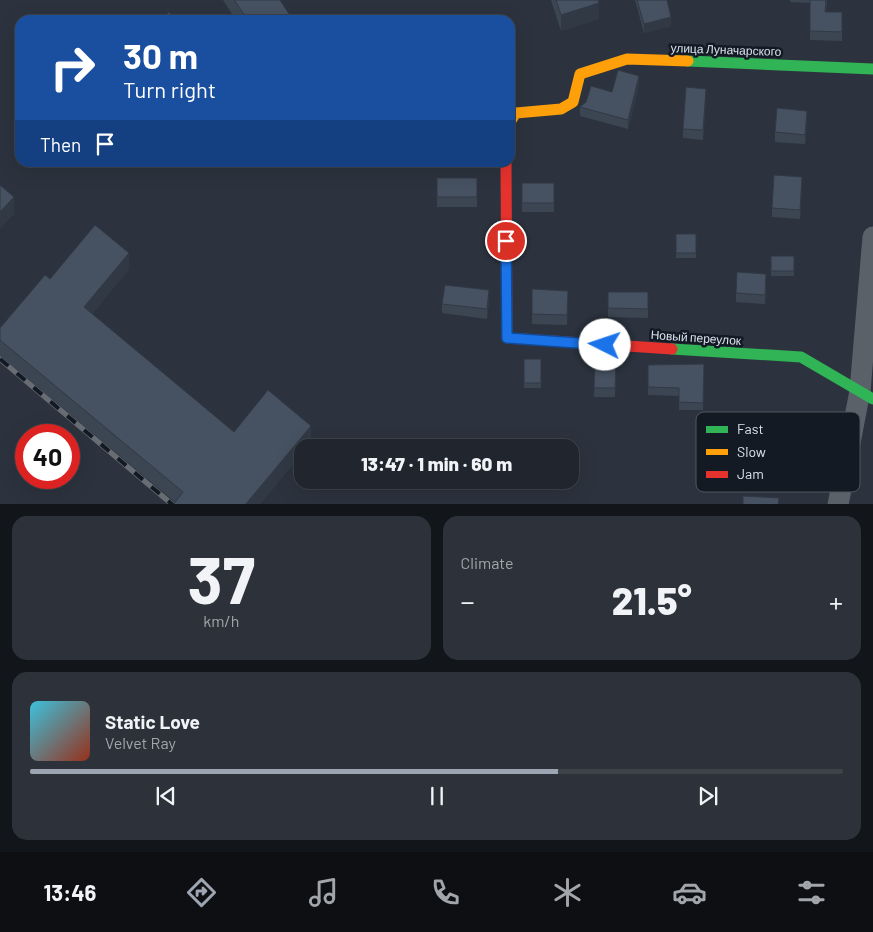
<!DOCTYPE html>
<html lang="en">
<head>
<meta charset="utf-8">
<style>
  body { margin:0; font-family:Barlow,sans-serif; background:#2d323a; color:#f1f3f6; height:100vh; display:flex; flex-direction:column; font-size:19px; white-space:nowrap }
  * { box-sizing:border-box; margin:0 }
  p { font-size:16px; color:#a2a5aa }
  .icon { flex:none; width:28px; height:28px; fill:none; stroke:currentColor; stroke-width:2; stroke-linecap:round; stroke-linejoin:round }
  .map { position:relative; height:504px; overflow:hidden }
  .panel { display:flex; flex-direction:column; gap:12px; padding:12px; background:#121519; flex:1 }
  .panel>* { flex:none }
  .guide { position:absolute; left:15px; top:15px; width:500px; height:152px; border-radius:15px; box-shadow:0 5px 20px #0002,0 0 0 1px #3e434a; background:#1a4fa0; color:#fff; overflow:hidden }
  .speed { position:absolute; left:15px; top:424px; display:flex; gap:10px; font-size:25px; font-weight:700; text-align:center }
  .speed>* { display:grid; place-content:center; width:65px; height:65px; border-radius:50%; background:#21262e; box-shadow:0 5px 20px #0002,0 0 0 1px #3e434a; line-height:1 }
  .speed .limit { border:8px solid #d22; background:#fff; color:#111 }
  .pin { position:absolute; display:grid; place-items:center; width:42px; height:42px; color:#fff; margin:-21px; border:2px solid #fff; border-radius:50%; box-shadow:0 1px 5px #0007 }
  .me { position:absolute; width:55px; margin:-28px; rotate:274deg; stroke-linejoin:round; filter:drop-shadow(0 0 4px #0008) }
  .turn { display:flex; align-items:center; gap:18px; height:105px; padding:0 25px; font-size:22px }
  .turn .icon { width:65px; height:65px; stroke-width:2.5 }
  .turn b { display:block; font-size:35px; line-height:42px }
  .then { display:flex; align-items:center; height:48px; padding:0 25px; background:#0003; gap:10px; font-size:19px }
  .big { font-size:38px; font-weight:800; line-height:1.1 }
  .panel .card { flex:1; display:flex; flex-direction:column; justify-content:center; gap:8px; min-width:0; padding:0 18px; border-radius:15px; background:#2d323a }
  .panel .dial { align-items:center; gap:0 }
  .dial b { font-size:65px; line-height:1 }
  .song { display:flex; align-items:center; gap:15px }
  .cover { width:60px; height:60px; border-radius:8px; background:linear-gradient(135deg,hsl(190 70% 55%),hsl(10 70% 35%)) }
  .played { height:5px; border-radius:2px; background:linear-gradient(90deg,#9ca5b1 65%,#3e434a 65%) }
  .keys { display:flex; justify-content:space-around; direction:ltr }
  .heat { display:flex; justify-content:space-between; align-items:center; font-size:28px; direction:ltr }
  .panel .tiles { flex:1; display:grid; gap:12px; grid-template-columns:1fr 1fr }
  .card:last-child { grid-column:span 2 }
  .trip { position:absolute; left:294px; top:439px; width:285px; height:50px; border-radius:15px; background:#21262e; box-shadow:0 5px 20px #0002,0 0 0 1px #3e434a; font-weight:800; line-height:50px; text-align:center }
  .tabs { display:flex; height:80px; justify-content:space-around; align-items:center; background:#0d0f12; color:#a2a5aa }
  .tabs .icon { width:35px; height:35px }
  .tabs .current { color:#9ca5b1 }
  .tabs b { font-size:22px; color:#f1f3f6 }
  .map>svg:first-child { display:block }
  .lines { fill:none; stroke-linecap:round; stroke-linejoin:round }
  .street { stroke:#5b6169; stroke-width:21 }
  .fast { stroke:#30b455; stroke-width:11 }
  .slow { stroke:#ff9f0a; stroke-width:11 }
  .jam { stroke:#e5322d; stroke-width:11 }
  .rail-casing { stroke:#686d74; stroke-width:5.5 }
  .rail { stroke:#131a23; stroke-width:4; stroke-dasharray:11; stroke-linecap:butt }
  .wall { fill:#3c4653 }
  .shaded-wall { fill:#313944 }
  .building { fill:#465161; stroke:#313944 }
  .route-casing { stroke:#114b97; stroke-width:12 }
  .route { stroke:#1a73e8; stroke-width:9 }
  .labels { text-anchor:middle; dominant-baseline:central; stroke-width:5; stroke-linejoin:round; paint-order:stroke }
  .street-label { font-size:12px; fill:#d9e2ef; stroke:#131a23 }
  .key { fill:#131a23; stroke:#4e5660; stroke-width:1 }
  .key-label { font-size:14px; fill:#d9e2ef }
</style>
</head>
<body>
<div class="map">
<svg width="873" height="505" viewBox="0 0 873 505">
  <rect width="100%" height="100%" fill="#2c333e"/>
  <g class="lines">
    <!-- street -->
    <polyline class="street" points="838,505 860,391 873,237"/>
    <!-- fast -->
    <g class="fast">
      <polyline points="688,61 873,69"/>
      <polyline points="672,349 801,357 873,399"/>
    </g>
    <!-- slow -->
    <polyline class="slow" points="510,122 516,113 561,109 573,102 580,74 627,59 688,61"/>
    <!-- jam -->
    <polyline class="jam" points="506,162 507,338 672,349"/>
    <!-- rail casing -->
    <g class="rail-casing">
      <polyline id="rail" points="0,359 173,505"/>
    </g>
    <!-- rail -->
    <use href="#rail" class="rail"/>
  </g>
  <!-- wall -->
  <g class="wall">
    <polygon points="223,0 280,0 293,20 236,20"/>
    <polygon points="551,0 598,0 599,19 561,31"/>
    <polygon points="635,0 667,0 671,26 644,33"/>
    <polygon points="790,0 827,0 826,12 842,12 842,41 810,40 810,3 790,2"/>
    <polygon points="639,85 628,129 580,116 580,107 612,92"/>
    <polygon points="706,98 703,140 683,138 683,129"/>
    <polygon points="807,120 805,144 775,142 775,132"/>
    <rect x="437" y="178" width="40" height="29"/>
    <rect x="522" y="183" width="32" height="29"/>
    <polygon points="802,186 800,219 772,217 772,208"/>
    <rect x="676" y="234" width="20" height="24"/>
    <rect x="771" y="256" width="23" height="20"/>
    <polygon points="129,269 92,314 234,432 311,442 259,505 173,505 175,502 0,356 0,328"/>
    <polygon points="766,283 765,304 736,302 736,293"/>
    <polygon points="532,289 568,291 567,325 532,324"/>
    <polygon points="608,292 648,292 648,318 608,317"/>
    <polygon points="489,300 487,319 442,313 442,304"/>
    <rect x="524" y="359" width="17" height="29"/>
    <polygon points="595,360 616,360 615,397 594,397"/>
    <polygon points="704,364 703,410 679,410 679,396 648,395 648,365"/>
    <polygon points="785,444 784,460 753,458 753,449"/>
  </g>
  <!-- shaded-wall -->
  <g class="shaded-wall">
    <polygon points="599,3 599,19 561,31 561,15"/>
    <polygon points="671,17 671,26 644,33 644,24"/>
    <polygon points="639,76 639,85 628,129 628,120"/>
    <polygon points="706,89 706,98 703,140 703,130"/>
    <polygon points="807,111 807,120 805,144 805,135"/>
    <polygon points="802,177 802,186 800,219 800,210"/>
    <polygon points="14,197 14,214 0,229 0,212"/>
    <polygon points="129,253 129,269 84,324 84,307"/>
    <polygon points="489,290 489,300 487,319 487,309"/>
    <polygon points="311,426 311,442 306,448 302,448 302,452 259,505 245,505"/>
  </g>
  <!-- building -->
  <g class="building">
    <polygon points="234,0 280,0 293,20 248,20"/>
    <polygon points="556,0 598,0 599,3 561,15"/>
    <polygon points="637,0 667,0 671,17 644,24"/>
    <polygon points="810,0 826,0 825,12 842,12 842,32 810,31"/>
    <polygon points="169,12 175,20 159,20"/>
    <polygon points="618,70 639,76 628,120 580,107 586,102 591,86 612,92"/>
    <polygon points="686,87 706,89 703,130 683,129"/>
    <polygon points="777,108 807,111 805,135 775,132"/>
    <polygon points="774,175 802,177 800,210 772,208"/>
    <rect x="437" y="178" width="40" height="19"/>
    <rect x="522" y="183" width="32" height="20"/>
    <polygon points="0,185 14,197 0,212"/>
    <polygon points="95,225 129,253 84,307 234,432 268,390 311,426 245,505 173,505 183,492 0,340 0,328 45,275 50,279"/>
    <rect x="676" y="234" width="20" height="19"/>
    <rect x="771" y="256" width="23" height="15"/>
    <polygon points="737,272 766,274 765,295 736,293"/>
    <polygon points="445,285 489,290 487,309 442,304"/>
    <polygon points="532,289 568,291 567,315 532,314"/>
    <polygon points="608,292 648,292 648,309 608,308"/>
    <rect x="524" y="359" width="17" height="24"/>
    <polygon points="595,360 616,360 615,388 594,388"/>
    <polygon points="704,364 703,403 679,402 679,388 648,387 648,365"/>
    <polygon points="743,496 779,498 778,505 743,505"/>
  </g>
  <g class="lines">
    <!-- route casing -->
    <g class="route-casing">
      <polyline id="route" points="506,241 507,338 605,345"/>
    </g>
    <!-- route -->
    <use href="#route" class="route"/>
  </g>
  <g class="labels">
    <!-- street labels -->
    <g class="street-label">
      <text transform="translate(726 49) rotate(2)">улица Луначарского</text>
      <text transform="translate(696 337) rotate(4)">Новый переулок</text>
    </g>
  </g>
  <!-- legend -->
  <rect x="696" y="412" width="164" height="80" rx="8" class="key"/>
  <rect x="706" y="426" width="22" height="7" fill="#30b455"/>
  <rect x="706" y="449" width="22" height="6" fill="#ff9f0a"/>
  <rect x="706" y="471" width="22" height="7" fill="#e5322d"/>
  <g class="key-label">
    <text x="737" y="434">Fast</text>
    <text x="737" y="457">Slow</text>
    <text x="737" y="479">Jam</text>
  </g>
</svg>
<div class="speed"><div class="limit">40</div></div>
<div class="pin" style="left:506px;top:241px;background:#d93025"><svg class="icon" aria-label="arrive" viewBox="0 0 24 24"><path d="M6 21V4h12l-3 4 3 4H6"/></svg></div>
<svg class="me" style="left:605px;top:345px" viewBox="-20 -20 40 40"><circle r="19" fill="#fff"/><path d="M0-13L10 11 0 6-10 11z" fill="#1a73e8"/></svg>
<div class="trip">13:47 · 1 min · 60 m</div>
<div class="guide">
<div class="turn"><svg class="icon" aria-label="right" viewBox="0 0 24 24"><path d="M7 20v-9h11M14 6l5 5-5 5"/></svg><div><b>30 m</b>Turn right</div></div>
<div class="then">Then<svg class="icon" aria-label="arrive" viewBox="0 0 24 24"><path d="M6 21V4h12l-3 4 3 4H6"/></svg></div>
</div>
</div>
<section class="panel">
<div class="tiles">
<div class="card dial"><b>37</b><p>km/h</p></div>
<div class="card"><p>Climate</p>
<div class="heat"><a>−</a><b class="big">21.5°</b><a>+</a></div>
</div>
<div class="card">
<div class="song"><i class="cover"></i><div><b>Static Love</b><p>Velvet Ray</p></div></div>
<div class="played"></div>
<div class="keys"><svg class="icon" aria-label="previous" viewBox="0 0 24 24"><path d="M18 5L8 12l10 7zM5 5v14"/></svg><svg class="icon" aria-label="pause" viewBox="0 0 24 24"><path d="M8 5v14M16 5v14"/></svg><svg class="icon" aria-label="next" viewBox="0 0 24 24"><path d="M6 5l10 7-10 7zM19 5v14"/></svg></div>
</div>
</div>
</section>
<nav class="tabs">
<b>13:46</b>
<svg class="icon current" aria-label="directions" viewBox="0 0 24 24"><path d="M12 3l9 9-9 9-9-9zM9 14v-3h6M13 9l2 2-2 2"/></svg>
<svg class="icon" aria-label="music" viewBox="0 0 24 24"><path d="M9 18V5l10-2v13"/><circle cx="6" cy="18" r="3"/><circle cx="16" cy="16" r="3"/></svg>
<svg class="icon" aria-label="phone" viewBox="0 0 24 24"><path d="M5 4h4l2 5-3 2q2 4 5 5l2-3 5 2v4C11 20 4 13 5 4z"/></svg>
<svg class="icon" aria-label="climate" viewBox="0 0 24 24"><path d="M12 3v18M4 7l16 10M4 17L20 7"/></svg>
<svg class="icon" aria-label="car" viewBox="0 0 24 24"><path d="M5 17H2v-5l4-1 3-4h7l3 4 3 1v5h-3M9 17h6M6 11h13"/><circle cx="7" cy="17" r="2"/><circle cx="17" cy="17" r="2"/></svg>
<svg class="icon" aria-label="filters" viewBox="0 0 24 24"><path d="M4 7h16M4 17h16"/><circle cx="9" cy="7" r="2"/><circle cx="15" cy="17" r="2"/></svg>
</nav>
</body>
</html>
